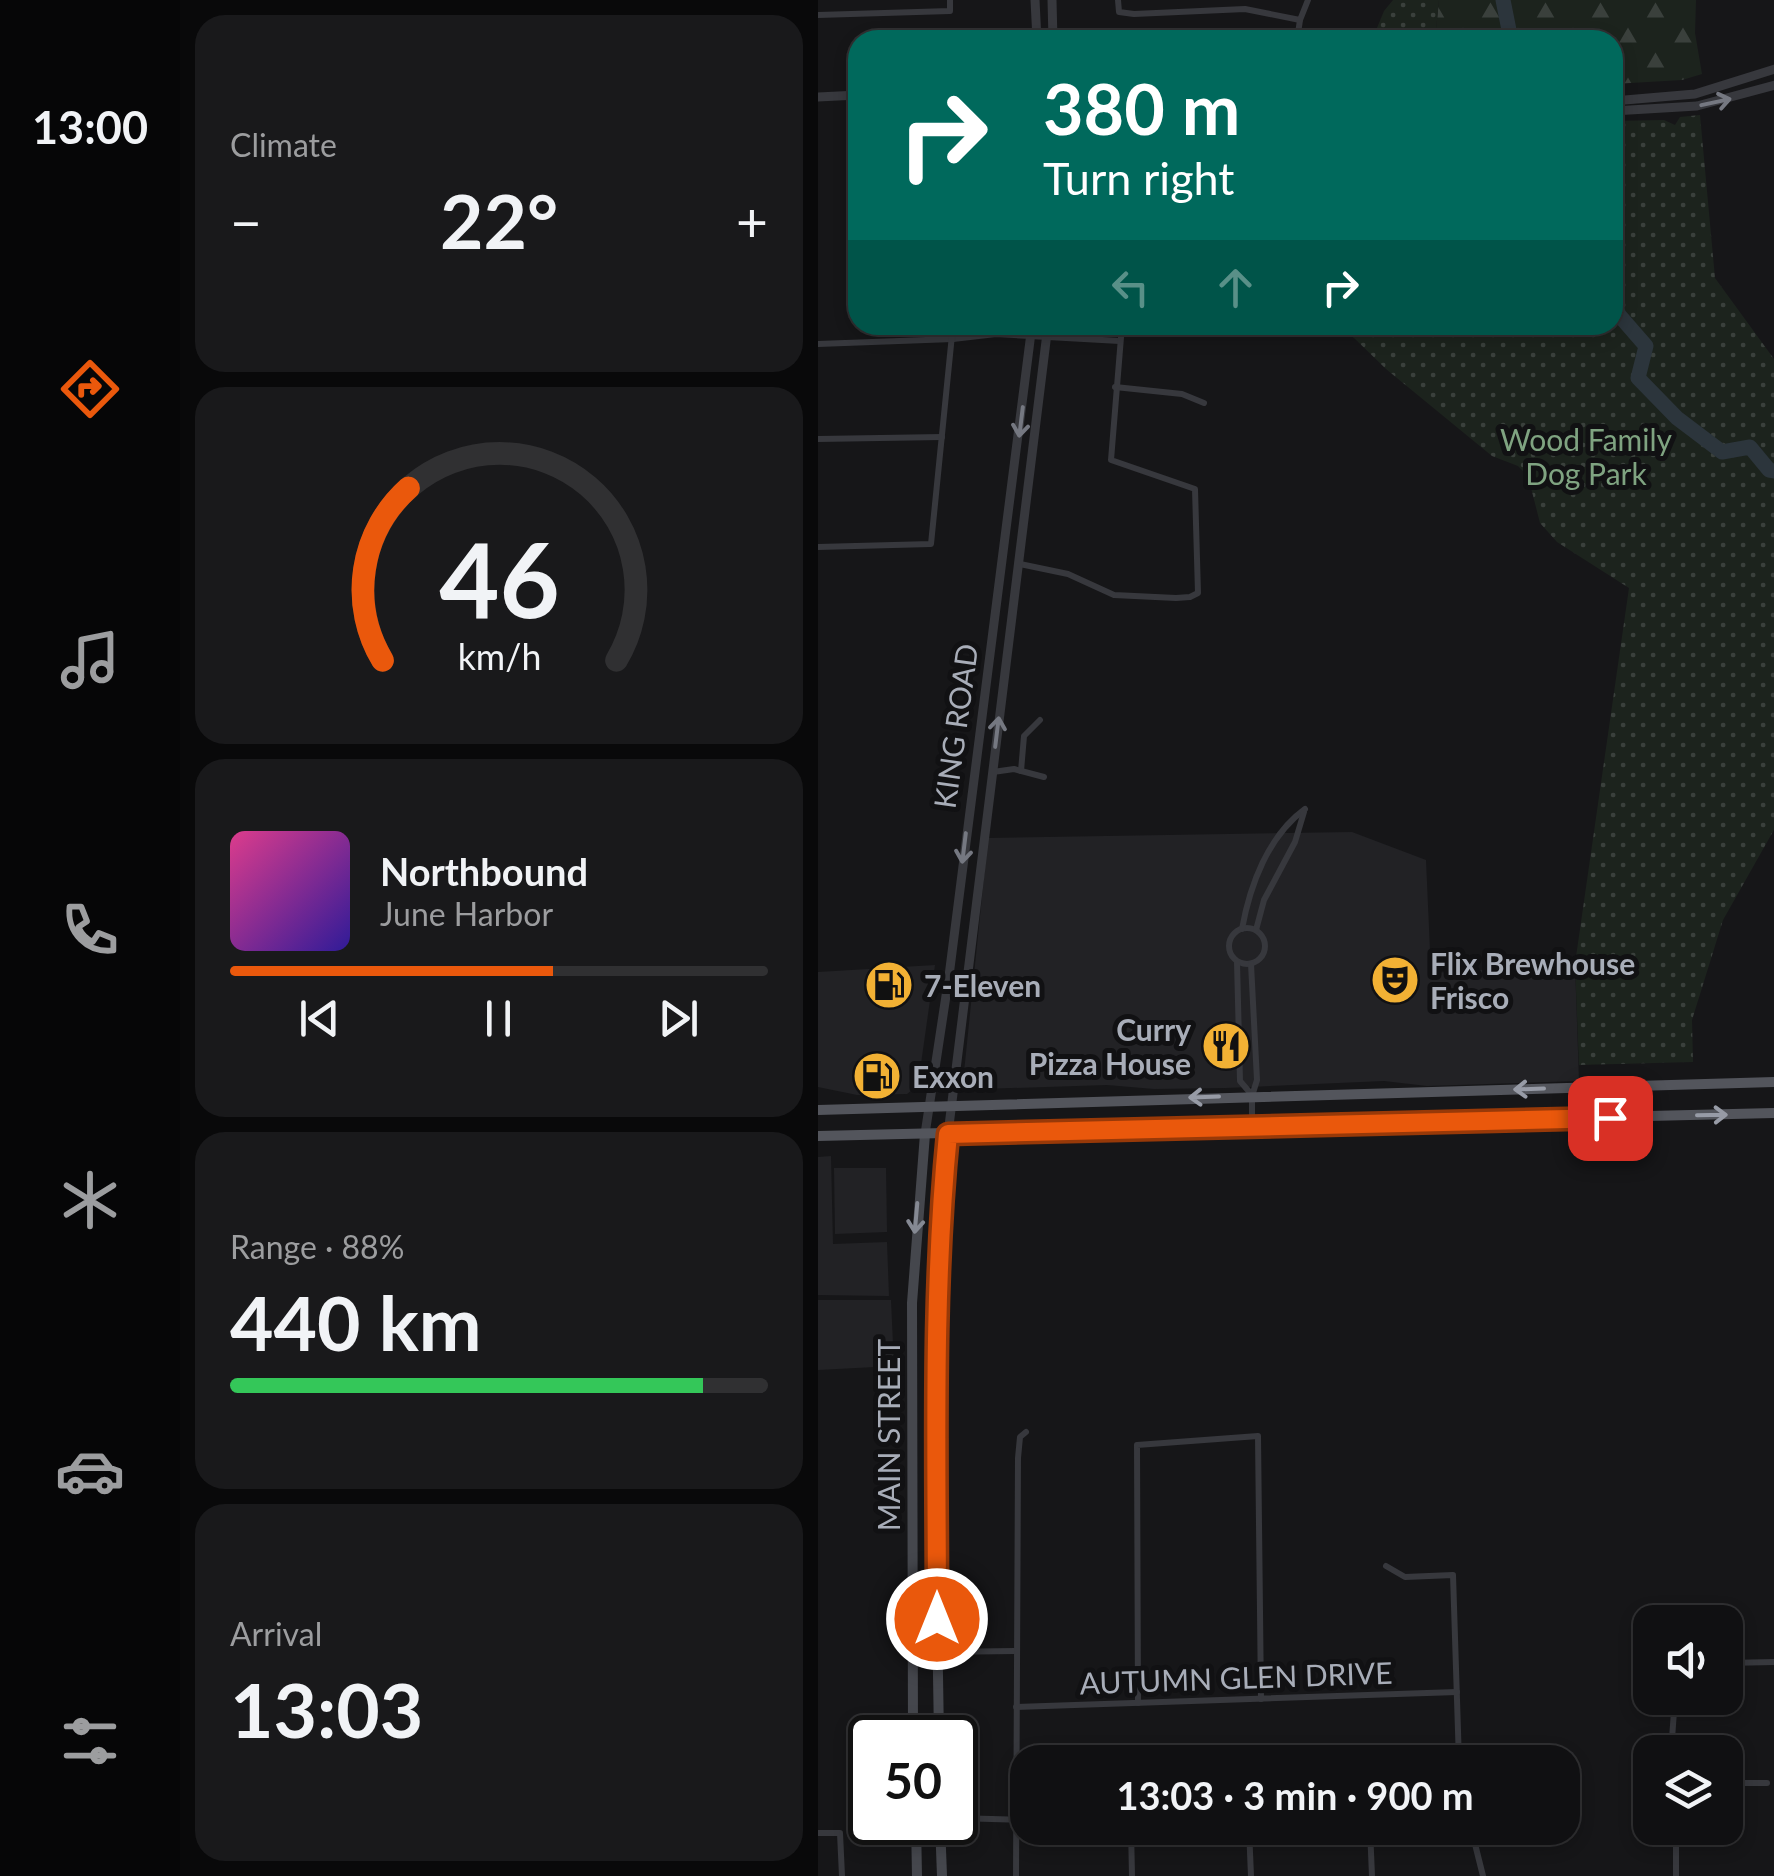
<!DOCTYPE html>
<html lang="en">
<head>
<meta charset="utf-8">
<style>
  body { margin:0; font-family:Lato,sans-serif; background:#19191b; color:#f1f3f6; height:100vh; display:flex; flex-direction:column; font-size:38px; white-space:nowrap }
  * { box-sizing:border-box; margin:0 }
  p { font-size:32px; color:#9c9d9f }
  .icon { flex:none; width:55px; height:55px; fill:none; stroke:currentColor; stroke-width:2; stroke-linecap:round; stroke-linejoin:round }
  .map { position:relative; flex:1; overflow:hidden }
  .drawer { display:flex; flex-direction:column; gap:15px; padding:15px; background:#09090a; width:638px }
  .drawer>* { flex:none }
  .hud { position:absolute; left:30px; top:30px; width:775px; height:305px; border-radius:30px; box-shadow:0 5px 15px #0003,0 0 0 2px #303032; background:#00695c; color:#fff; overflow:hidden }
  .buttons { position:absolute; left:815px; top:1605px; display:grid; gap:20px }
  .buttons a { display:grid; place-items:center; width:110px; height:110px; border-radius:20px; background:#101012; box-shadow:0 5px 15px #0003,0 0 0 2px #303032; font-size:50px }
  .speed { position:absolute; left:30px; top:1715px; display:flex; gap:20px; font-size:50px; font-weight:700; text-align:center }
  .speed>* { display:grid; place-content:center; width:130px; height:130px; border-radius:50%; background:#101012; box-shadow:0 5px 15px #0003,0 0 0 2px #303032; line-height:1 }
  .speed .limit { border:5px solid #111; border-radius:15px; background:#fff; color:#111 }
  .pin { position:absolute; display:grid; place-items:center; width:85px; height:85px; color:#fff; margin:-42px; border-radius:20px; box-shadow:0 5px 15px #0006 }
  .me { position:absolute; width:110px; margin:-55px; rotate:0deg; stroke-linejoin:round; filter:drop-shadow(0 0 8px #0008) }
  .turn { display:flex; align-items:center; gap:35px; height:210px; padding:0 30px; font-size:45px }
  .turn .icon { width:130px; height:130px; stroke-width:2.5 }
  .turn b { display:block; font-size:70px; line-height:85px }
  .lanes { display:flex; align-items:center; height:95px; padding:0 30px; background:#0003; justify-content:center; gap:50px; direction:ltr }
  .lanes .off { opacity:.35 }
  .big { font-size:75px; font-weight:700; line-height:1.1 }
  .drawer .widget { flex:1; display:flex; flex-direction:column; justify-content:center; gap:15px; min-width:0; padding:0 35px; border-radius:30px; background:#19191b }
  .drawer .dial { align-items:center; gap:0 }
  .dial svg { height:260px; overflow:visible; fill:none; stroke:#303032; stroke-width:7; stroke-linecap:round; text-anchor:middle }
  .dial text { fill:#f1f3f6; stroke:none }
  .song { display:flex; align-items:center; gap:30px }
  .cover { width:120px; height:120px; border-radius:15px; background:linear-gradient(135deg,hsl(330 70% 55%),hsl(250 70% 35%)) }
  .played { height:10px; border-radius:5px; background:linear-gradient(90deg,#ea580c 60%,#303032 60%) }
  .keys { display:flex; justify-content:space-around; direction:ltr }
  .heat { display:flex; justify-content:space-between; align-items:center; font-size:55px; direction:ltr }
  .charge { height:15px; border-radius:8px; background:linear-gradient(90deg,#34c759 88%,#303032 0) }
  .trip { position:absolute; left:192px; top:1745px; width:570px; height:100px; border-radius:30px; background:#101012; box-shadow:0 5px 15px #0003,0 0 0 2px #303032; font-weight:700; line-height:100px; text-align:center }
  main { display:flex; flex:1; min-height:0 }
  .tab-bar { display:flex; flex-direction:column; width:180px; justify-content:space-around; align-items:center; background:#060607; color:#9c9d9f }
  .tab-bar .icon { width:70px; height:70px }
  .tab-bar .current { color:#ea580c }
  .tab-bar b { font-size:45px; color:#f1f3f6 }
  .map>svg:first-child { display:block }
  .built { fill:#222225 }
  .forest { fill:url(#forest-firs) }
  .park { fill:url(#park-dots) }
  .lines { fill:none; stroke-linecap:round; stroke-linejoin:round }
  .river { stroke:#2c353c; stroke-width:15 }
  .minor { stroke:#37383d; stroke-width:6 }
  .tertiary { stroke:#37383d; stroke-width:9 }
  .secondary { stroke:#45474d; stroke-width:10 }
  .primary { stroke:#53555c; stroke-width:10 }
  .oneway { stroke:#757881 }
  .oneway2 { stroke:#979ba6 }
  .oneway3 { stroke:#858993 }
  .route-casing { stroke:#983908; stroke-width:25 }
  .route { stroke:#ea580c; stroke-width:18 }
  .labels { text-anchor:middle; dominant-baseline:central; stroke-width:10; stroke-linejoin:round; paint-order:stroke }
  .park-label { font-size:30px; fill:#7fa381; stroke:#111113 }
  .street-label { font-size:30px; fill:#a8adb8; stroke:#111113 }
  .poi-label { font-size:30px; font-weight:bold; fill:#a8adb8; stroke:#111113; text-anchor:start }
</style>
</head>
<body>
<main>
<nav class="tab-bar">
<b>13:00</b>
<svg class="icon current" aria-label="directions" viewBox="0 0 24 24"><path d="M12 3l9 9-9 9-9-9zM9 14v-3h6M13 9l2 2-2 2"/></svg>
<svg class="icon" aria-label="music" viewBox="0 0 24 24"><path d="M9 18V5l10-2v13"/><circle cx="6" cy="18" r="3"/><circle cx="16" cy="16" r="3"/></svg>
<svg class="icon" aria-label="phone" viewBox="0 0 24 24"><path d="M5 4h4l2 5-3 2q2 4 5 5l2-3 5 2v4C11 20 4 13 5 4z"/></svg>
<svg class="icon" aria-label="climate" viewBox="0 0 24 24"><path d="M12 3v18M4 7l16 10M4 17L20 7"/></svg>
<svg class="icon" aria-label="car" viewBox="0 0 24 24"><path d="M5 17H2v-5l4-1 3-4h7l3 4 3 1v5h-3M9 17h6M6 11h13"/><circle cx="7" cy="17" r="2"/><circle cx="17" cy="17" r="2"/></svg>
<svg class="icon" aria-label="filters" viewBox="0 0 24 24"><path d="M4 7h16M4 17h16"/><circle cx="9" cy="7" r="2"/><circle cx="15" cy="17" r="2"/></svg>
</nav>
<section class="drawer">
<div class="widget"><p>Climate</p>
<div class="heat"><a>−</a><b class="big">22°</b><a>+</a></div>
</div>
<div class="widget dial"><svg viewBox="0 0 100 80">
<path d="M14 69A42 42 0 1 1 86 69"/>
<path d="M14 69A42 42 0 0 1 22 16" stroke="#ea580c"/>
<text x="50" y="56" font-size="32" font-weight="700">46</text>
<text x="50" y="72" font-size="11">km/h</text>
</svg></div>
<div class="widget">
<div class="song"><i class="cover"></i><div><b>Northbound</b><p>June Harbor</p></div></div>
<div class="played"></div>
<div class="keys"><svg class="icon" aria-label="previous" viewBox="0 0 24 24"><path d="M18 5L8 12l10 7zM5 5v14"/></svg><svg class="icon" aria-label="pause" viewBox="0 0 24 24"><path d="M8 5v14M16 5v14"/></svg><svg class="icon" aria-label="next" viewBox="0 0 24 24"><path d="M6 5l10 7-10 7zM19 5v14"/></svg></div>
</div>
<div class="widget"><p>Range · 88%</p><b class="big">440 km</b><div class="charge"></div></div>
<div class="widget"><p>Arrival</p><b class="big">13:03</b></div>
</section>
<div class="map">
<svg width="957" height="1876" viewBox="0 0 957 1876">
  <defs>
    <pattern id="forest-firs" width="22" height="20" patternUnits="userSpaceOnUse" patternTransform="scale(2.5)"><rect width="22" height="20" fill="#1c231d"/><path d="M5 1l3.5 6h-7zM16 11l3.5 6h-7z" fill="#3a403c"/></pattern>
    <pattern id="park-dots" width="8" height="8" patternUnits="userSpaceOnUse" patternTransform="scale(2.5)"><rect width="8" height="8" fill="#1c231d"/><path d="M2 2h.1M6 6h.1" fill="none" stroke="#3a403c" stroke-width="1.8" stroke-linecap="round"/></pattern>
  </defs>
  <rect width="100%" height="100%" fill="#161618"/>
  <!-- built -->
  <g class="built">
    <polygon points="534,832 608,860 613,973 757,964 761,1081 609,1086 566,1081 408,1088 336,1089 289,1085 163,1089 145,1082 170,838"/>
    <polygon points="117,965 100,1085 89,1094 39,1095 0,1087 0,972"/>
    <polygon points="13,1156 15,1244 69,1242 71,1296 0,1295 0,1157"/>
    <polygon points="16,1168 68,1168 69,1232 17,1234"/>
    <polygon points="0,1300 73,1300 76,1366 0,1370"/>
  </g>
  <!-- forest -->
  <polygon class="forest" points="621,0 878,0 877,33 884,74 864,80 795,84 795,40 617,40"/>
  <!-- park -->
  <g class="park">
    <polygon points="575,0 621,0 617,40 554,40 566,11"/>
    <polygon points="882,115 897,278 956,359 957,828 905,920 874,1020 875,1062 761,1065 757,964 811,588 739,542 722,523 710,476 700,466 674,456 568,369 534,336 528,325 795,325 795,121 846,120 857,125 862,117"/>
  </g>
  <g class="lines">
    <!-- river -->
    <g class="river">
      <polyline points="685,0 693,40"/>
      <polyline points="795,302 801,315 828,346 820,378 859,418 904,452 932,447 951,470 957,471"/>
    </g>
    <!-- minor -->
    <g class="minor">
      <polyline points="300,0 301,12 316,14 427,9 482,20"/>
      <polyline points="0,15 132,11 132,0"/>
      <polyline points="479,40 482,20 490,0"/>
      <polyline points="157,325 135,339 178,334 302,341"/>
      <polyline points="276,325 303,328"/>
      <polyline points="0,344 135,339"/>
      <polyline points="297,387 364,394 386,403"/>
      <polyline points="0,439 124,437"/>
      <polyline points="0,547 113,544 135,325"/>
      <polyline points="202,564 250,574 296,595 358,598 372,597 380,593 377,489 293,460 304,325"/>
      <polyline points="203,771 206,736 222,720"/>
      <polyline points="175,772 196,769 226,777"/>
      <circle cx="429" cy="946" r="18"/>
      <path d="M424,929C432,885 450,836 487,809"/>
      <polyline points="438,930 446,900 477,842 486,812"/>
      <polyline points="419,962 422,1081 434,1095"/>
      <polyline points="433,964 439,1080 434,1096 434,1125"/>
      <polyline points="568,1566 587,1577 635,1575 641,1762"/>
      <polyline points="120,1652 197,1651"/>
      <polyline points="908,1663 957,1662"/>
      <polyline points="320,1703 319,1445 440,1436 443,1699"/>
      <polyline points="198,1707 639,1692"/>
      <polyline points="853,1752 857,1698"/>
      <polyline points="908,1783 949,1783"/>
      <polyline points="138,1818 210,1820"/>
      <polyline points="313,1828 314,1876"/>
      <polyline points="431,1828 433,1876"/>
      <polyline points="552,1828 554,1876"/>
      <polyline points="653,1828 665,1876"/>
      <polyline points="0,1833 22,1833 24,1876"/>
      <polyline points="198,1876 200,1458 202,1437 208,1432"/>
      <polyline points="858,1876 858,1828"/>
    </g>
    <!-- tertiary -->
    <g class="tertiary">
      <polyline points="217,0 219,40"/>
      <polyline points="234,0 235,40"/>
      <polyline points="0,97 40,95"/>
      <polyline points="795,101 877,94 957,69"/>
      <polyline points="795,111 879,106 957,85"/>
      <polyline points="107,1134 131,976 214,325"/>
      <polyline points="130,1134 230,325"/>
    </g>
    <!-- secondary -->
    <g class="secondary">
      <polyline points="95,1738 94,1303 107,1134"/>
      <path d="M121,1738C118,1537 112,1334 130,1134"/>
      <polyline points="98,1822 99,1876"/>
      <polyline points="122,1822 124,1876"/>
    </g>
    <!-- primary -->
    <g class="primary">
      <polyline points="0,1110 957,1082"/>
      <polyline points="0,1136 957,1113"/>
    </g>
  </g>
  <!-- one-way arrows -->
  <defs><path id="oneway-shaft" d="M-6 0H5M1.5-3L5.5 0L1.5 3" fill="none" stroke-width="1.6" stroke-linecap="round" stroke-linejoin="round" transform="scale(2.5)"/></defs>
  <g class="oneway">
    <use href="#oneway-shaft" transform="translate(898 102) rotate(-12)"/>
    <use href="#oneway-shaft" transform="translate(203 422) rotate(97)"/>
    <use href="#oneway-shaft" transform="translate(179 732) rotate(-83)"/>
    <use href="#oneway-shaft" transform="translate(146 848) rotate(97)"/>
  </g>
  <g class="oneway2">
    <use href="#oneway-shaft" transform="translate(711 1089) rotate(178)"/>
    <use href="#oneway-shaft" transform="translate(386 1097) rotate(178)"/>
    <use href="#oneway-shaft" transform="translate(894 1115) rotate(-1)"/>
  </g>
  <use class="oneway3" href="#oneway-shaft" transform="translate(98 1218) rotate(95)"/>
  <g class="lines">
    <!-- route casing -->
    <g class="route-casing">
      <path id="route" d="M119,1619C119,1457 114,1295 130,1134L792,1118"/>
    </g>
    <!-- route -->
    <use href="#route" class="route"/>
  </g>
  <!-- icons -->
  <defs>
    <g id="theatre-disc" transform="scale(2.5)"><circle r="9.5" fill="#f2b134" stroke="#111113"/><path d="M-5-5.5Q0-4 5-5.5V0Q5 5 0 6Q-5 5-5 0ZM-3.3-2.5H-1v1.5H-3.3ZM1-2.5H3.3v1.5H1ZM-2.8 1Q0 5.5 2.8 1Z" fill="#111"/></g>
    <g id="fuel-disc" transform="scale(2.5)"><circle r="9.5" fill="#f2b134" stroke="#111113"/><path d="M-5.5-6h7V0h2V4h1.3V-2.5L3-4.5l.8-.8L6-3V5H2.5V1h-1V6h-7ZM-4.2-4.7v3.2H.2V-4.7Z" fill="#111"/></g>
    <g id="restaurant-disc" transform="scale(2.5)"><circle r="9.5" fill="#f2b134" stroke="#111113"/><path d="M-5-6h1v4h1v-4h1v4h1v-4h1v5L-1.5 .5V6h-2V.5L-5-1ZM5-6V6H3V1.5H1.5Q1.5-4 5-6Z" fill="#111"/></g>
  </defs>
  <g fill-rule="evenodd">
    <use href="#theatre-disc" x="577" y="980"/>
    <use href="#fuel-disc" x="71" y="985"/>
    <use href="#restaurant-disc" x="408" y="1046"/>
    <use href="#fuel-disc" x="59" y="1076"/>
  </g>
  <g class="labels">
    <!-- park labels -->
    <g class="park-label">
      <text x="768" y="439">Wood Family<tspan x="768" dy="34">Dog Park</tspan></text>
    </g>
    <!-- street labels -->
    <g class="street-label">
      <text transform="translate(137 726) rotate(-82)">KING ROAD</text>
      <text transform="translate(70 1435) rotate(-90)">MAIN STREET</text>
      <text transform="translate(418 1677) rotate(-2)">AUTUMN GLEN DRIVE</text>
    </g>
    <!-- poi labels -->
    <g class="poi-label">
      <text x="612" y="963">Flix Brewhouse<tspan x="612" dy="34">Frisco</tspan></text>
      <text x="106" y="985">7-Eleven</text>
      <text x="373" y="1029" text-anchor="end">Curry<tspan x="373" dy="34">Pizza House</tspan></text>
      <text x="94" y="1076">Exxon</text>
    </g>
  </g>
</svg>
<div class="buttons">
<a><svg class="icon" aria-label="sound" viewBox="0 0 24 24"><path d="M4 9h4l5-4v14l-5-4H4zM17 9q2 3 0 6"/></svg></a>
<a><svg class="icon" aria-label="layers" viewBox="0 0 24 24"><path d="M12 4l9 5-9 5-9-5zM3 14l9 5 9-5"/></svg></a>
</div>
<div class="speed"><div class="limit">50</div></div>
<div class="pin" style="left:792px;top:1118px;background:#d93025"><svg class="icon" aria-label="arrive" viewBox="0 0 24 24"><path d="M6 21V4h12l-3 4 3 4H6"/></svg></div>
<svg class="me" style="left:119px;top:1619px" viewBox="-20 -20 40 40"><circle r="17" fill="#ea580c" stroke="#fff" stroke-width="3"/><path d="M0-11L8 9 0 5-8 9z" fill="#fff"/></svg>
<div class="trip">13:03 · 3 min · 900 m</div>
<div class="hud">
<div class="turn"><svg class="icon" aria-label="right" viewBox="0 0 24 24"><path d="M7 20v-9h11M14 6l5 5-5 5"/></svg><div><b>380 m</b>Turn right</div></div>
<div class="lanes"><svg class="icon off" aria-label="left" viewBox="0 0 24 24"><path d="M17 20v-9H6M10 6l-5 5 5 5"/></svg><svg class="icon off" aria-label="ahead" viewBox="0 0 24 24"><path d="M12 20V5M6 11l6-6 6 6"/></svg><svg class="icon" aria-label="right" viewBox="0 0 24 24"><path d="M7 20v-9h11M14 6l5 5-5 5"/></svg></div>
</div>
</div>
</main>
</body>
</html>
